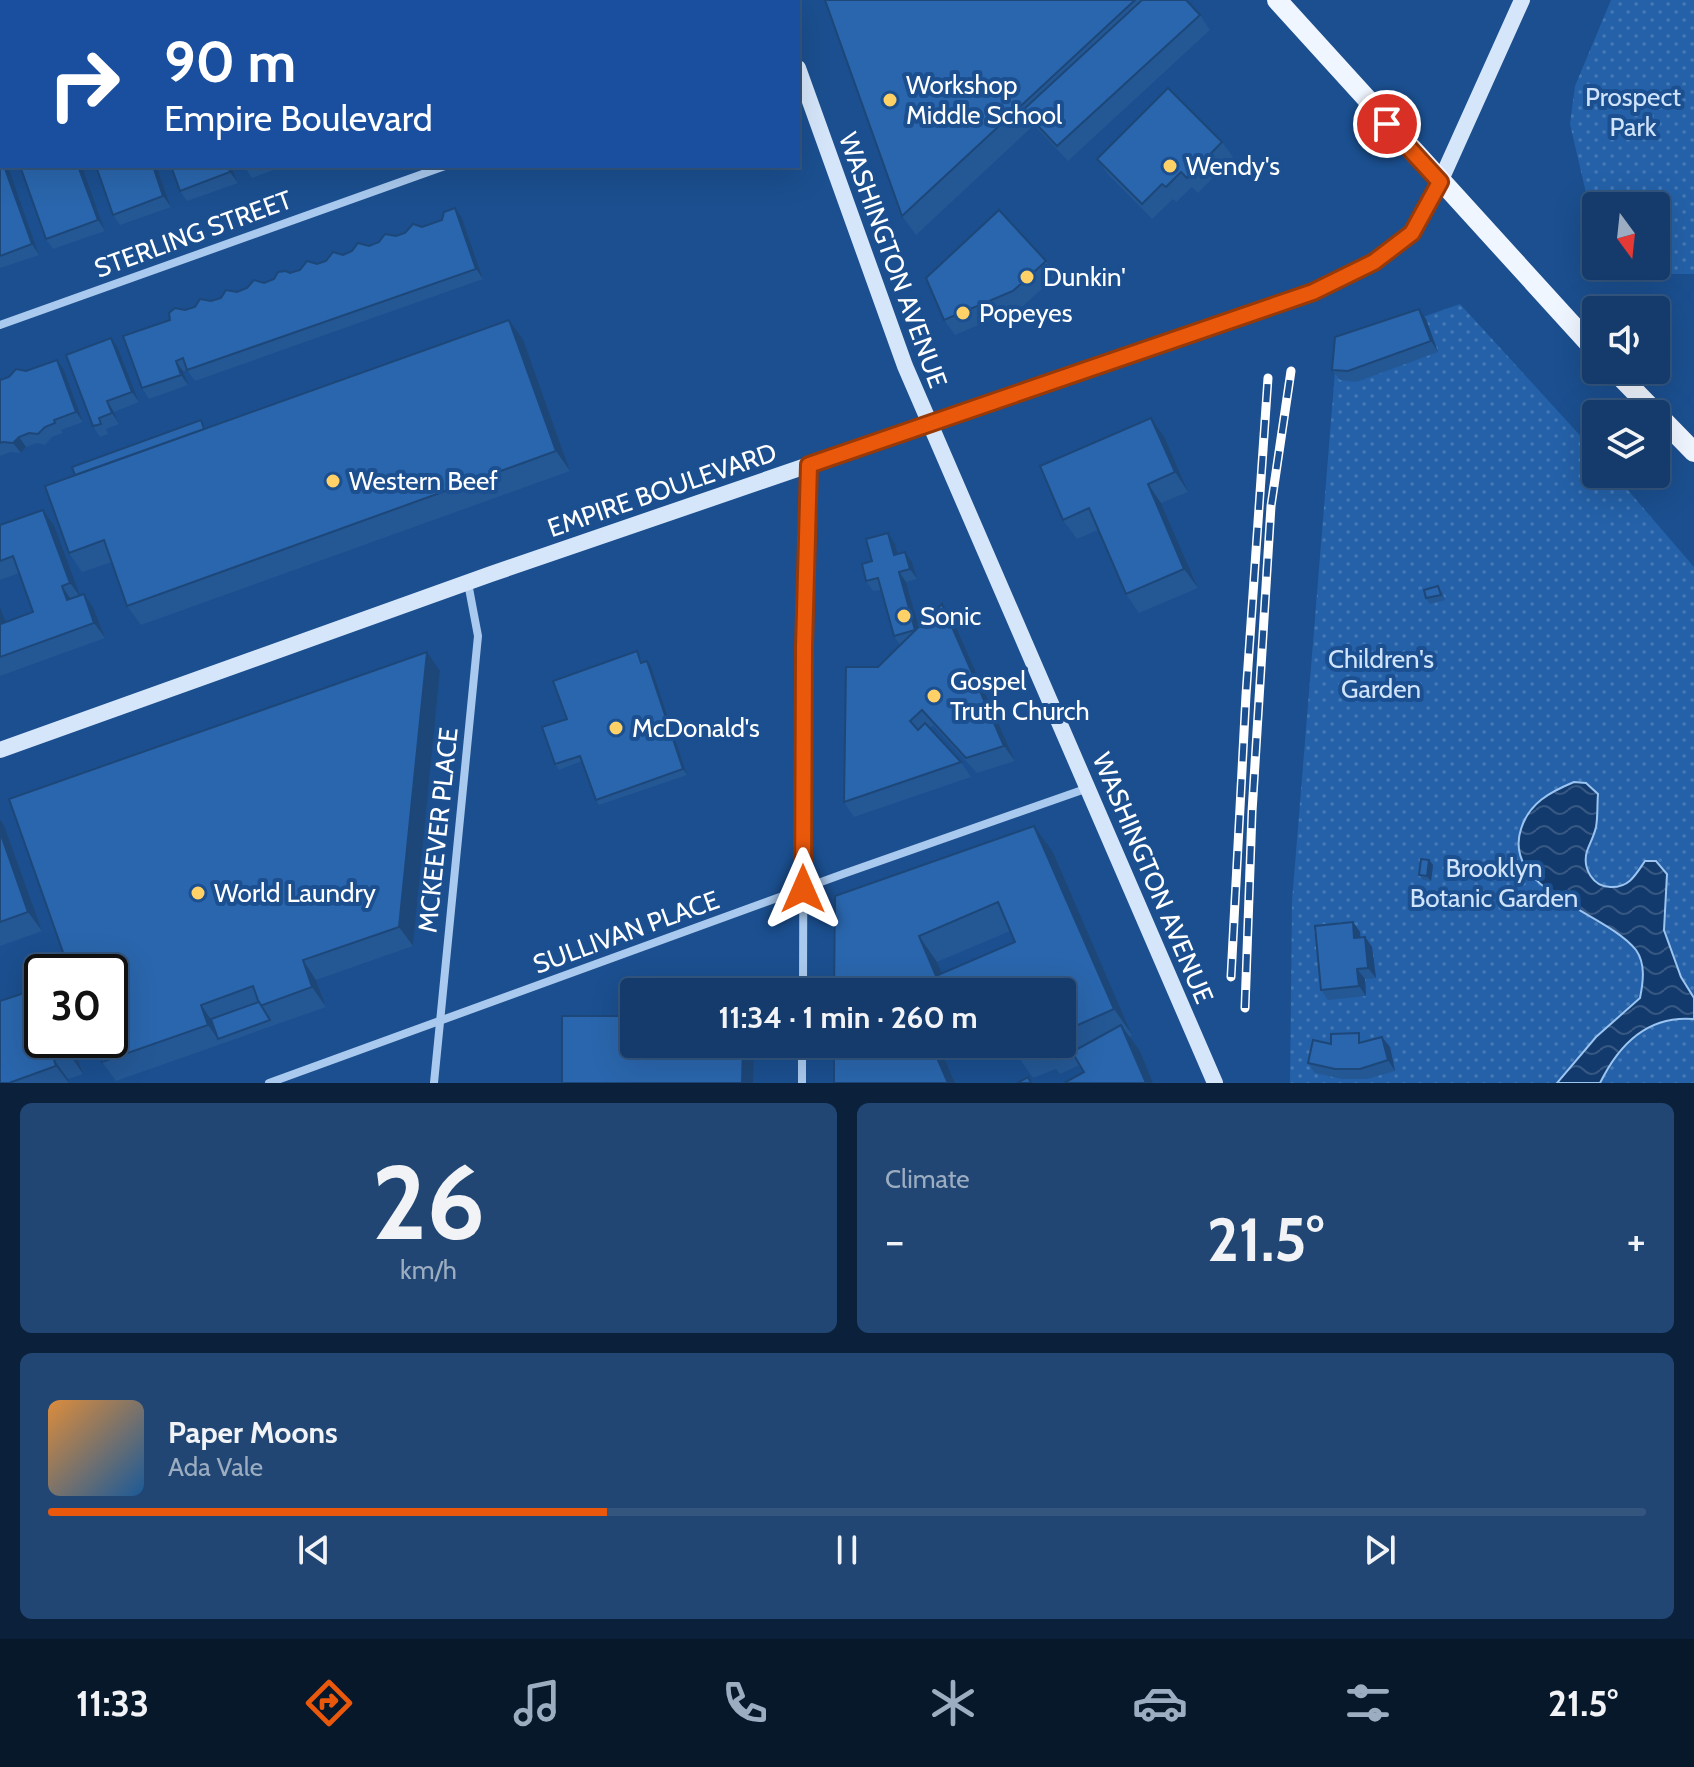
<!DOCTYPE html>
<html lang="en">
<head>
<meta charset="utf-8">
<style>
  body { margin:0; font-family:Cabin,sans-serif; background:#214673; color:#f1f3f6; height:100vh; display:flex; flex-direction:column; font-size:30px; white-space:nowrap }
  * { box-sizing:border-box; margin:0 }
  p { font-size:26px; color:#9dadc1 }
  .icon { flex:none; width:44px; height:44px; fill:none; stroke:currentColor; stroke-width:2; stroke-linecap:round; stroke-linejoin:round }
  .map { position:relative; height:1083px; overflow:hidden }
  .sheet { display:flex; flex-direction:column; gap:20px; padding:20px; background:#0b203b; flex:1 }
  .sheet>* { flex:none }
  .top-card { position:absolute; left:0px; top:0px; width:800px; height:168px; box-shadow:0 8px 32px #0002,0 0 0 2px #33557e; background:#1a4fa0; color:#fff; overflow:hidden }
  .needle { width:52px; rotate:165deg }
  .buttons { position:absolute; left:1582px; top:192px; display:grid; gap:16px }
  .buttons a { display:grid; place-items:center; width:88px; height:88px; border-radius:8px; background:#143b6b; box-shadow:0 8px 32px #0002,0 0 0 2px #33557e; font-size:40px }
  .speed { position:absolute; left:24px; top:954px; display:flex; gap:16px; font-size:40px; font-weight:700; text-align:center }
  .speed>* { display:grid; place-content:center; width:104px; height:104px; border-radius:50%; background:#143b6b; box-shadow:0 8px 32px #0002,0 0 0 2px #33557e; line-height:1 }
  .speed .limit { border:4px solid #111; border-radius:12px; background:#fff; color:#111 }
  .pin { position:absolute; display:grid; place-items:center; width:68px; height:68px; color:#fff; margin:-34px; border:4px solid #fff; border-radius:50%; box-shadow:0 2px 8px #0007 }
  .me { position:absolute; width:88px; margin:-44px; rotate:0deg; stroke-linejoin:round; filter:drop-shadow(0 0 6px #0008) }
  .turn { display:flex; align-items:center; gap:28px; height:168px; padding:0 32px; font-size:36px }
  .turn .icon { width:104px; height:104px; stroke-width:2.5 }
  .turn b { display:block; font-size:56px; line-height:68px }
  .big { font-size:60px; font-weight:800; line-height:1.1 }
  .sheet .card { flex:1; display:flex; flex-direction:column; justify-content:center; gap:12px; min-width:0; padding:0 28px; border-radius:12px; background:#214673 }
  .sheet .dial { align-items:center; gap:0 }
  .dial b { font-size:104px; line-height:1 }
  .song { display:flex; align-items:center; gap:24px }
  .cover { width:96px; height:96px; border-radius:12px; background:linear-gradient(135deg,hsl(30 70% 55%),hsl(210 70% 35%)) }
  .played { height:8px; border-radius:4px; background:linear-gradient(90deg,#ea580c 35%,#33557e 35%) }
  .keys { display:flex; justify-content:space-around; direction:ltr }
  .heat { display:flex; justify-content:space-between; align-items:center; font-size:44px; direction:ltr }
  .sheet .tiles { flex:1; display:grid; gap:20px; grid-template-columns:1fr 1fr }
  .card:last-child { grid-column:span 2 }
  .trip { position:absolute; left:620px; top:978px; width:456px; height:80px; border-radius:8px; background:#143b6b; box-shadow:0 8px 32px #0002,0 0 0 2px #33557e; font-weight:800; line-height:80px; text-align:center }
  .dock { display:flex; height:128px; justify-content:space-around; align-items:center; background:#08182b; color:#9dadc1 }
  .dock .icon { width:56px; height:56px }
  .dock .current { color:#ea580c }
  .dock b { font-size:36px; color:#f1f3f6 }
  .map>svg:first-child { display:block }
  .park { fill:url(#park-dots) }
  .water { fill:url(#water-waves); stroke:#9cc4f0; stroke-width:2 }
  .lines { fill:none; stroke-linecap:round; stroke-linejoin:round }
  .street { stroke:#a9c9ee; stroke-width:8 }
  .secondary { stroke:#d6e6fa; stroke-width:16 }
  .primary { stroke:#f0f6ff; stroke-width:20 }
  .rail-casing { stroke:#fff; stroke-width:9 }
  .rail { stroke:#1b4f8f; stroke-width:6; stroke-dasharray:18; stroke-linecap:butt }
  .wall { fill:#245895; fill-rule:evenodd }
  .shaded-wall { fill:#1d4779 }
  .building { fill:#2a66ad; stroke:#1d4779; stroke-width:2; fill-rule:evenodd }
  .route-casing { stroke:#983908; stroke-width:20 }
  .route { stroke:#ea580c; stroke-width:14 }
  .poi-dot { fill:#ffd166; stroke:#1b4f8f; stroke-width:3 }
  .labels { text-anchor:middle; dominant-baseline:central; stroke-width:8; stroke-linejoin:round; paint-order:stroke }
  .poi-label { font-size:26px; fill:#fff; stroke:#1b4f8f; text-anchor:start }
  .park-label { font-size:26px; fill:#cfe3fa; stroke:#1b4f8f }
  .street-label { font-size:26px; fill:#fff; stroke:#1b4f8f }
</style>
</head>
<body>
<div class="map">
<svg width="1694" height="1083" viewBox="0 0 1694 1083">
  <defs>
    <pattern id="park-dots" width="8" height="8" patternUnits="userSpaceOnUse" patternTransform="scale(2)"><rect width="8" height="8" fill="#2461a8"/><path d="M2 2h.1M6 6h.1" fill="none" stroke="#4579b5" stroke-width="1.8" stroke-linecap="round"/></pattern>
    <pattern id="water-waves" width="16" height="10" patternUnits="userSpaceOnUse" patternTransform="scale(2)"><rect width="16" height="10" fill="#123a6d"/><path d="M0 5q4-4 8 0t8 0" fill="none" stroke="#365883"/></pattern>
  </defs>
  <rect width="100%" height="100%" fill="#1b4f8f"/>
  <!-- park -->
  <g class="park">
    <polygon points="1611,0 1694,0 1694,274 1670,274 1650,266 1656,266 1656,206 1596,206 1596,219 1589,206 1570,124 1575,86"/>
    <polygon points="1460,304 1596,453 1596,474 1614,474 1694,567 1694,1083 1290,1083 1292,901 1337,347"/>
  </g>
  <!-- water -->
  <path class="water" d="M1574,782L1586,783L1598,794C1597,805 1598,816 1596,827C1594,836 1590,843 1587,851C1582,868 1593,888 1612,887C1630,887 1636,874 1645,861H1656L1667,874L1664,930L1681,977L1694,998V1019C1648,1015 1619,1044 1600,1083H1557L1596,1037L1640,998C1643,983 1646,964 1636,950C1606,912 1501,890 1521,829C1529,803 1550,792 1574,782Z"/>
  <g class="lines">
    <!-- street -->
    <g class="street">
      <polyline points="0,325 445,166"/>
      <polyline points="803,992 804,647 809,465"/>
      <polyline points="269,1083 843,874 1088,788"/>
      <polyline points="434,1083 478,636 468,583"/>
      <polyline points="802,1083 802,1044"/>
    </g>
    <!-- secondary -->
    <g class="secondary">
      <polyline points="773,0 774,2"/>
      <polyline points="798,68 905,366 1215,1083"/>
      <polyline points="0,750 491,574 1313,292 1374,262 1412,233 1440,182 1522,0"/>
    </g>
    <!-- primary -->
    <g class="primary">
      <polyline points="1277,0 1596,351"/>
      <polyline points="1614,370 1694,452"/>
    </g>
    <!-- rail casing -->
    <g class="rail-casing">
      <g id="rail">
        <polyline points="1231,977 1246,695 1268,378"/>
        <polyline points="1245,1008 1252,812 1271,506 1291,371"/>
      </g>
    </g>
    <!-- rail -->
    <use href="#rail" class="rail"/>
  </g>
  <!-- wall -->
  <g class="wall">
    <polygon points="139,0 180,0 175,2 140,2"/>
    <polygon points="309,0 406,0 400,2 303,2"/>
    <polygon points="472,0 713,0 714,2 472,2"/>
    <polygon points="825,0 1186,0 1200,15 1210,30 1068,161 1034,125 916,235 902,216"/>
    <polygon points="0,18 2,24 2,65 0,66"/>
    <polygon points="1222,142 1233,157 1198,193 1192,187 1176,202 1173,199 1152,219 1108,174 1097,159"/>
    <polygon points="0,154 2,156 2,166 8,166 39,255 0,268"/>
    <polygon points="82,166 105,231 53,249 46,239"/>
    <polygon points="96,166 156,166 171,207 120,225 113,215"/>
    <polygon points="231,166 238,183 187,201 180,191"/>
    <polygon points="244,166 284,166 252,178"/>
    <polygon points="462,218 483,279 195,381 187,370 183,371 188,385 149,399 142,388 170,320 185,310 422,227"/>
    <polygon points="1046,261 1056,276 1023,306 955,335 944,320"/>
    <polygon points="1426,319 1438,352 1356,382 1340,380 1332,370"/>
    <polygon points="509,320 523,339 570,471 141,625 127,606 112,562 82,572 69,553 75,475 201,420 206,429"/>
    <polygon points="118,348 139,402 114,412 119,424 106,429 108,434 100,437 93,426"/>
    <polygon points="64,370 83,422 61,430 63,433 52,437 45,445 37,443 26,447 21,453 11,452 0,456 0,380 26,371"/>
    <polygon points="1165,438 1188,492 1161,503 1198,588 1139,613 1126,594 1098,530 1077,539 1063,520"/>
    <polygon points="43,510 54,525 80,596 94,609 105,638 0,676 0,607 5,622 33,612 19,573 0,580 0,525"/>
    <polygon points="895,544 898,554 905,552 912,562 917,579 906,582 919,627 953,620 1015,761 977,773 933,725 930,728 961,762 971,777 854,817 844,802 878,667 900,645 894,636 881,590 873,591 866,581 872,561"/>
    <polygon points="1442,591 1445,600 1430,604 1426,598"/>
    <polygon points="637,651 643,663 647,661 651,666 687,775 599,805 596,800 582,761 559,770 555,764 567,719"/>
    <polygon points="440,671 413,946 316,980 326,1007 116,1081 102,1062"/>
    <polygon points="0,819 4,825 42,931 0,946"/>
    <path d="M1053,852L1132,1035L1129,1037L1140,1051L1153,1083H1064L1084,1072L1080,1065L1060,1074L1056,1069L1033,1078L1015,1052L1011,1044H1062V992H834L835,896ZM1010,931L1015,942L942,974L937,962Z"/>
    <polygon points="1429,860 1433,865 1431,881 1423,880 1419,875"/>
    <polygon points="1353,922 1360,932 1360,937 1365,937 1372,947 1376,978 1365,979 1366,996 1328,1000 1321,990"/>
    <polygon points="30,991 71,1040 83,1074 68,1079 69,1083 0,1083"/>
    <polygon points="1365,1042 1390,1047 1395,1071 1367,1079 1342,1079 1315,1073 1308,1063 1331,1044"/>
    <polygon points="834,1044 984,1044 945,1060 955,1083 834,1083"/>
  </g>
  <!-- shaded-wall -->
  <g class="shaded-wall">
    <polygon points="4,166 8,166 39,255 32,244"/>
    <polygon points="78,166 82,166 105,231 98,220"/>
    <polygon points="153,166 156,166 171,207 163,196"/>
    <polygon points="228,166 231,166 238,183 230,172"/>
    <polygon points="455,208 462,218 483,279 476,269"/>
    <polygon points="1419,309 1426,319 1438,352 1431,341"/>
    <polygon points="509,320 523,339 570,471 556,451"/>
    <polygon points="111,338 118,348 139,402 132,392"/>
    <polygon points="57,360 64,370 83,422 76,412"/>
    <polygon points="176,361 183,371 188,385 181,375"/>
    <polygon points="107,401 114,412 119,424 112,413"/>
    <polygon points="1151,418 1165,438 1188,492 1175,472"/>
    <polygon points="19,437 26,447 21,453 13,443"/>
    <polygon points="1148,484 1161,503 1198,588 1184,569"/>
    <polygon points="43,510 54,525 81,598 70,583"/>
    <polygon points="888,533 895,544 901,565 894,555"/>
    <polygon points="905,552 912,562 917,579 910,569"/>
    <polygon points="899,572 906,582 923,641 915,630"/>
    <polygon points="62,586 72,601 67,600"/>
    <polygon points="84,594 94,609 105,638 94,623"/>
    <polygon points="942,604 953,620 1015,761 1004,746"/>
    <polygon points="0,607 12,639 0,621"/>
    <polygon points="427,652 440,671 413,946 399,927"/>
    <polygon points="647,661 651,666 687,775 683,769"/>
    <polygon points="0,819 4,825 42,931 28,912 0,832"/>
    <polygon points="1034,826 1053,852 1132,1035 1114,1009"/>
    <polygon points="1429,860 1433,865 1431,881 1427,876"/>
    <polygon points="1353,922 1360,932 1361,948 1354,938"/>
    <polygon points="919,936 937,962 950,992 936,976"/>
    <polygon points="1365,937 1372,947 1376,978 1368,968"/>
    <polygon points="303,960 316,980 326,1007 312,987"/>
    <polygon points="1357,969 1365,979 1366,996 1359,986"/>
    <polygon points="201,1005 214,1024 218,1039 208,1025"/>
    <polygon points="1121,1025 1140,1051 1153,1083 1146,1083"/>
    <polygon points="1062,1037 1078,1059 1080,1065 1062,1040"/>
    <polygon points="1382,1037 1390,1047 1395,1071 1388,1060"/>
    <polygon points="64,1040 71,1040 83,1074 70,1055"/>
    <polygon points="743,1044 754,1044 753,1083 742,1083"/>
    <polygon points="931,1044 934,1044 945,1060 955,1083 948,1083"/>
    <polygon points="54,1060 68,1079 69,1083 56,1066"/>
  </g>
  <!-- building -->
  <g class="building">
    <polygon points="3,0 57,0 58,2 4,2"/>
    <polygon points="72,0 124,0 124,2 73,2"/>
    <polygon points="254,0 282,0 283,2 255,2"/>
    <polygon points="309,0 371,0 366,2 303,2"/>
    <polygon points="372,0 387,0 381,2 372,2"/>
    <polygon points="426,0 433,0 433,2 420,2"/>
    <polygon points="472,0 569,0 563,2 472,2"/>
    <polygon points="609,0 692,0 687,2 609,2"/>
    <polygon points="825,0 1135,0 902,216"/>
    <polygon points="1142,0 1186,0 1200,15 1057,146 1023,110"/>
    <polygon points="0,29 2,34 2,52 0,53"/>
    <polygon points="1168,88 1222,142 1187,178 1181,172 1166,187 1162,184 1142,204 1097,159"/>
    <polygon points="0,110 2,110 2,138 0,139"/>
    <polygon points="0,154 2,160 2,166 4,166 32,244 0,256"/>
    <polygon points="20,166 78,166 98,220 46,239"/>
    <polygon points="96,166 153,166 163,196 113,215"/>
    <polygon points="171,166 228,166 230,172 180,191"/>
    <polygon points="455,208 476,269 187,370 183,358 176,361 181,375 142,388 123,336 170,320 169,313 175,308 185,310 195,307 200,299 211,301 221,298 226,290 237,292 247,288 254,280 264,283 274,279 278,272 286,271 290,273 300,270 307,261 317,264 326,261 333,252 343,255 352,251 358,243 369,246 379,242 385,234 396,236 405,233 413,224 422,227 442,220 444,212"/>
    <polygon points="999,210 1046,261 1013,291 944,320 926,278"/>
    <polygon points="1419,309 1431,341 1348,371 1332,370 1335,337"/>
    <polygon points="509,320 556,451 127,606 104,540 69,553 45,486"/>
    <polygon points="111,338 132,392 107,401 112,413 99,418 101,424 93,426 66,355"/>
    <polygon points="57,360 76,412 54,420 55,423 45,427 38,434 29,433 19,437 13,443 3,442 0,443 0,380 9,377 16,369 26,371"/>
    <polygon points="1151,418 1175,472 1148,484 1184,569 1126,594 1089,508 1063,520 1040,466"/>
    <polygon points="201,420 204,429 75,475 72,467"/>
    <polygon points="43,510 70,583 62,586 67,600 84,594 94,623 0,657 0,621 1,624 33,612 13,556 0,561 0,525"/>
    <polygon points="888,533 894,555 905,552 910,569 899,572 915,630 894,636 878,578 866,581 862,564 872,561 866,539"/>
    <polygon points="1438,586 1441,595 1426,598 1424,590"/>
    <polygon points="942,604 1004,746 966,758 922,710 910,721 918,730 925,723 961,762 844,802 846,667 878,667"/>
    <polygon points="637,651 641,663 647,661 683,769 596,800 580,756 555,764 542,727 567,719 553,681"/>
    <polygon points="427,652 399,927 303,960 312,987 260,1006 253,986 201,1005 208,1025 102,1062 94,1040 110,1040 110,972 70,972 9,799"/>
    <path d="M1034,826L1114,1009L1062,1032V992H834L835,896ZM998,902L1015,942L936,976L919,936Z"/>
    <polygon points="0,832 28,912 0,922"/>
    <polygon points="1421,859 1429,860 1427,876 1419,875"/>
    <polygon points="1353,922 1354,938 1365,937 1368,968 1357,969 1359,986 1321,990 1315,926"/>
    <polygon points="30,991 32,997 42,994 42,1040 64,1040 70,1055 54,1060 56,1066 9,1083 0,1083 0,1001"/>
    <polygon points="259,1002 270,1020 218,1039 211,1019"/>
    <polygon points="562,1016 634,1016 634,1044 743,1044 742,1083 562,1083"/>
    <polygon points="1121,1025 1146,1083 1064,1083 1084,1072 1072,1052"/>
    <polygon points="1359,1033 1359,1043 1382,1037 1388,1060 1360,1069 1335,1069 1308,1063 1313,1040 1331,1044 1331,1034"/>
    <polygon points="834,1044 931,1044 948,1083 834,1083"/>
    <polygon points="1012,1044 1033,1044 1015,1052"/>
    <polygon points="1040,1044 1050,1044 1041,1048"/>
    <polygon points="1028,1077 1031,1083 1017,1083"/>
  </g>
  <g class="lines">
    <!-- route casing -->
    <g class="route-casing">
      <polyline id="route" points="803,889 804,647 809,465 1313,292 1374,262 1412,233 1440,182 1387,124"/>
    </g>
    <!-- route -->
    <use href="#route" class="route"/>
  </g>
  <!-- markers -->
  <g class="poi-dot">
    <circle cx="890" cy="100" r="8"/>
    <circle cx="1170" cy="166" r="8"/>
    <circle cx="1027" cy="277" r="8"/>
    <circle cx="963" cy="313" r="8"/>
    <circle cx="333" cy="481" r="8"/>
    <circle cx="904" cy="616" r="8"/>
    <circle cx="934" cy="696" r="8"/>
    <circle cx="616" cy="728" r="8"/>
    <circle cx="198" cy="893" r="8"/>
  </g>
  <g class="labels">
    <!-- poi labels -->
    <g class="poi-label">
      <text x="906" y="85">Workshop<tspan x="906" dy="30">Middle School</tspan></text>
      <text x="1186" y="166">Wendy's</text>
      <text x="1043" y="277">Dunkin'</text>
      <text x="979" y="313">Popeyes</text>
      <text x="349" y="481">Western Beef</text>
      <text x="920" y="616">Sonic</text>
      <text x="950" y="681">Gospel<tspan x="950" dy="30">Truth Church</tspan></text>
      <text x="632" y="728">McDonald's</text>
      <text x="214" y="893">World Laundry</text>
    </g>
    <!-- park labels -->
    <g class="park-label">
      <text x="1633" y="97">Prospect<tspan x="1633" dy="30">Park</tspan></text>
      <text x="1381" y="659">Children's<tspan x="1381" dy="30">Garden</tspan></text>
      <text x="1494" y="868">Brooklyn<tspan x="1494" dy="30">Botanic Garden</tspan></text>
    </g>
    <!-- street labels -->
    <g class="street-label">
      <text transform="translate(193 234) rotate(-20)">STERLING STREET</text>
      <text transform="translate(893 260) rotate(70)">WASHINGTON AVENUE</text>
      <text transform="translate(662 490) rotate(-19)">EMPIRE BOULEVARD</text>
      <text transform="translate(438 830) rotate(-84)">MCKEEVER PLACE</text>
      <text transform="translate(1153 878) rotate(67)">WASHINGTON AVENUE</text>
      <text transform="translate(626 932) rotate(-20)">SULLIVAN PLACE</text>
    </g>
  </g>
</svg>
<div class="buttons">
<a><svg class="needle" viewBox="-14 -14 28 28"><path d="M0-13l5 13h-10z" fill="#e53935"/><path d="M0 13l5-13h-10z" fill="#9dadc1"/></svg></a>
<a><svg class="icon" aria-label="sound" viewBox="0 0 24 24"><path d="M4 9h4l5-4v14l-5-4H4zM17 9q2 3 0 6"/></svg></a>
<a><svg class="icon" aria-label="layers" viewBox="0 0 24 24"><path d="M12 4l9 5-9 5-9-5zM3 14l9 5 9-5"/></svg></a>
</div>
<div class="speed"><div class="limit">30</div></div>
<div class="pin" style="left:1387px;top:124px;background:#d93025"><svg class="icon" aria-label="arrive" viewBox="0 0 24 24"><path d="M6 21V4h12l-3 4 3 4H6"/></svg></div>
<svg class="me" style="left:803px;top:889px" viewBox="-20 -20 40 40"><path d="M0-17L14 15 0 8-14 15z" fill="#ea580c" stroke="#fff" stroke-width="4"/></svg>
<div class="trip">11:34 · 1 min · 260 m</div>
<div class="top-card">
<div class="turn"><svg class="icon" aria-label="right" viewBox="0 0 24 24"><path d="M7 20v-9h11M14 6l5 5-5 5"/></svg><div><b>90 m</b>Empire Boulevard</div></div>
</div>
</div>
<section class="sheet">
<div class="tiles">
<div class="card dial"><b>26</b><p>km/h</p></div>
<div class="card"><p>Climate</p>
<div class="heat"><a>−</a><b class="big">21.5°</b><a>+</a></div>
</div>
<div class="card">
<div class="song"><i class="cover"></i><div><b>Paper Moons</b><p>Ada Vale</p></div></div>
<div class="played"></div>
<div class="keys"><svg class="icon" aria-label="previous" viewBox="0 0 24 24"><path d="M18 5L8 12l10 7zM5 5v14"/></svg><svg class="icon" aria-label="pause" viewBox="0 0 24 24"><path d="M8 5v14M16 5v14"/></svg><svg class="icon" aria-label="next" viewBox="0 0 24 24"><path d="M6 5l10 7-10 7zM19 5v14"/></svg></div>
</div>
</div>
</section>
<nav class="dock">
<b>11:33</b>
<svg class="icon current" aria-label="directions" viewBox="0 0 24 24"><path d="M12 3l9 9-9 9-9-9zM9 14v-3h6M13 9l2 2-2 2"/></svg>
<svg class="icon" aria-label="music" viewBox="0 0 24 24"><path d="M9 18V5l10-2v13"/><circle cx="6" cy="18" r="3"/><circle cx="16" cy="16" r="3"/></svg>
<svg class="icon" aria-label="phone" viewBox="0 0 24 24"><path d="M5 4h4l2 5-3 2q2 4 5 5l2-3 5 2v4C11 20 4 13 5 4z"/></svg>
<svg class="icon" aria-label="climate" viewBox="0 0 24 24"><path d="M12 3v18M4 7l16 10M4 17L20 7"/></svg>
<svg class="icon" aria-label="car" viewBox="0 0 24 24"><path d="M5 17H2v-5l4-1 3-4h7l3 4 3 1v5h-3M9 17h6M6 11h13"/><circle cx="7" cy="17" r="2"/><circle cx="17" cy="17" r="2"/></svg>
<svg class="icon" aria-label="filters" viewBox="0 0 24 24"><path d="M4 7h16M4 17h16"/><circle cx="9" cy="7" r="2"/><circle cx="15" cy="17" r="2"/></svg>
<b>21.5°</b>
</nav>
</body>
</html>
